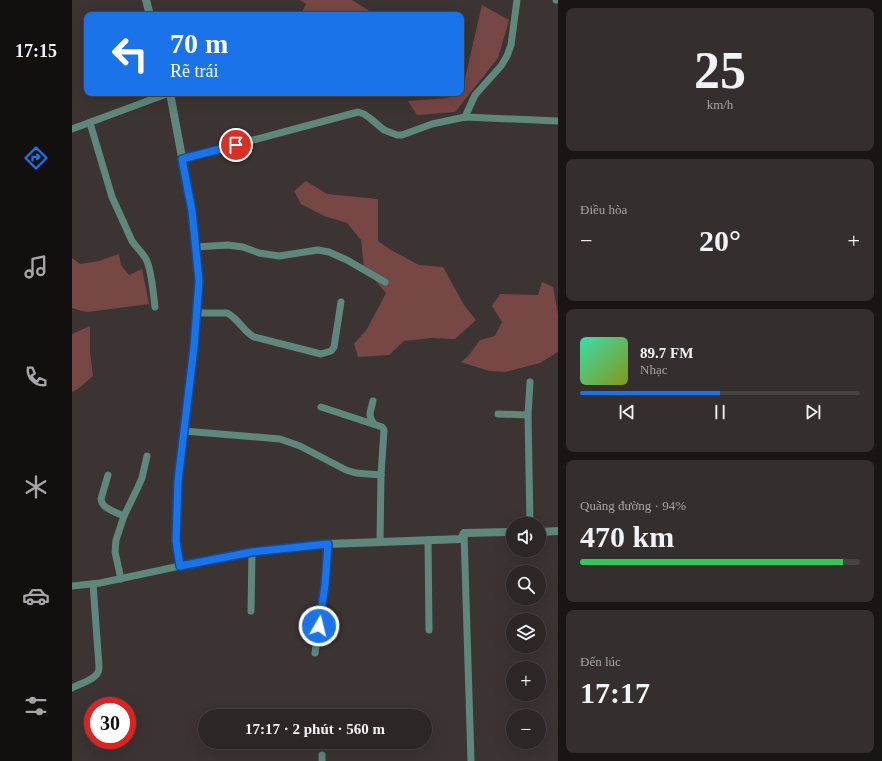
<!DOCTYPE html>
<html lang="vi">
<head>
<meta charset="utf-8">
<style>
  body { margin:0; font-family:"Times New Roman",serif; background:#352e2e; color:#f1f3f6; height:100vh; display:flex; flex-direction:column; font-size:15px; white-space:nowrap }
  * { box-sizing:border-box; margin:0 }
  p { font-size:13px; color:#a7a5a7 }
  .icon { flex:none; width:22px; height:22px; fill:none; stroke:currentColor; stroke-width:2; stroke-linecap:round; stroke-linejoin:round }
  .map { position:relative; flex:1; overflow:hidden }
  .panel { display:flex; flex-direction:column; gap:8px; padding:8px; background:#191515; width:324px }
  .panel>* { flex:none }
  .top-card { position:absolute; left:12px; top:12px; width:380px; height:84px; border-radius:8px; box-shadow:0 4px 16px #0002,0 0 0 1px #484343; background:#1a73e8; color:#fff; overflow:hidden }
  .tools { position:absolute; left:434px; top:517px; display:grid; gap:8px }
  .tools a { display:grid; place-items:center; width:40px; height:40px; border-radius:50%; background:#2d2626; box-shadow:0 4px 16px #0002,0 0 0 1px #484343; font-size:20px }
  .speed { position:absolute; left:12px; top:697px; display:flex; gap:8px; font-size:20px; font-weight:700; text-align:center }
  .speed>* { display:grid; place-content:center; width:52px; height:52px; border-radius:50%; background:#2d2626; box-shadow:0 4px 16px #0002,0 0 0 1px #484343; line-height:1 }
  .speed .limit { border:6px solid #d22; background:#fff; color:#111 }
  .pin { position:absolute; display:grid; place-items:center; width:34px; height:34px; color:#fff; margin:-17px; border:2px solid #fff; border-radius:50%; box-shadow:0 1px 4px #0007 }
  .me { position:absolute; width:44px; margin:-22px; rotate:8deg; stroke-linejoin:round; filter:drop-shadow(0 0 3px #0008) }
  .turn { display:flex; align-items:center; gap:14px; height:84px; padding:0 20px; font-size:18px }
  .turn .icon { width:52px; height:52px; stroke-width:2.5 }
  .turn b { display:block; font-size:28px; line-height:34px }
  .big { font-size:30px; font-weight:600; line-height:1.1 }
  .panel .widget { flex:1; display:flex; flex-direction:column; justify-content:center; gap:6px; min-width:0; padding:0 14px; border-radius:8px; background:#352e2e }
  .panel .dial { align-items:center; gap:0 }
  .dial b { font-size:52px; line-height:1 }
  .song { display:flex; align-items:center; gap:12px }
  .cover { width:48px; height:48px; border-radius:6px; background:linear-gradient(135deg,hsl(160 70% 55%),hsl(70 70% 35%)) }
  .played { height:4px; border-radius:2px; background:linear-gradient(90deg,#1a73e8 50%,#484343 50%) }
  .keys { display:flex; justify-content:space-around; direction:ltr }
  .heat { display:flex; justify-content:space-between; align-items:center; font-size:22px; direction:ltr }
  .charge { height:6px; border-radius:3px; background:linear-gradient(90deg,#34c759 94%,#484343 0) }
  .trip { position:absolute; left:126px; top:709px; width:234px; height:40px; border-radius:20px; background:#2d2626; box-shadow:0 4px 16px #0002,0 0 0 1px #484343; font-weight:600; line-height:40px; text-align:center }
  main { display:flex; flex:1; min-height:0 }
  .menu { display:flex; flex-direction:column; width:72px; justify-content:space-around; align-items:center; background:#120f0f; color:#a7a5a7 }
  .menu .icon { width:28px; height:28px }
  .menu .selected { color:#1a73e8 }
  .menu b { font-size:18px; color:#f1f3f6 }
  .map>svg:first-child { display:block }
  .green { fill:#764744 }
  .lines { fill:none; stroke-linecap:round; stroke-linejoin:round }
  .minor { stroke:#5f877b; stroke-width:7 }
  .tertiary { stroke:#5f877b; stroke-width:8 }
  .route-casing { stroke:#114b97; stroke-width:10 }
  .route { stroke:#1a73e8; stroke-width:7 }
</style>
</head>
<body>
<main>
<nav class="menu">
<b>17:15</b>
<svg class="icon selected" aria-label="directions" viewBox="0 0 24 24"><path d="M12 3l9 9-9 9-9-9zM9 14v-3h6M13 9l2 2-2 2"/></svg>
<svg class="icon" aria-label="music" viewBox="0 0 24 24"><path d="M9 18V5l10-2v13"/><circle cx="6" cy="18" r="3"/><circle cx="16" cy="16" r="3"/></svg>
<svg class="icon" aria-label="phone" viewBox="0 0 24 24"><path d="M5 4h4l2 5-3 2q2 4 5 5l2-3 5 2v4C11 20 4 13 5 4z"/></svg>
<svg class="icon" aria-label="climate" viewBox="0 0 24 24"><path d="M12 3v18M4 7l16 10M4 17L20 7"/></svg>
<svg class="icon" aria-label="car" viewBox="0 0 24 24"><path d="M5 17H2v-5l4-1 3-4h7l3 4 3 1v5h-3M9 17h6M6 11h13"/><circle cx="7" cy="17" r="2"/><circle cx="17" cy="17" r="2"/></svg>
<svg class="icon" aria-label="filters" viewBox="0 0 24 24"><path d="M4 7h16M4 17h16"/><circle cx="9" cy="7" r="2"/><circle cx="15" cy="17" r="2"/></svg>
</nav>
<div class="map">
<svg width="486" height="761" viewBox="0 0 486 761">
  <rect width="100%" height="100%" fill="#3c3333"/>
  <!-- green -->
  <g class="green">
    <polygon points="228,0 280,0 296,10 300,15 229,15 234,4"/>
    <polygon points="410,5 437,20 426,58 383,112 345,115 336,101 376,98 380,93 389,93 389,83 393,78"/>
    <polygon points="234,181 255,194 306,199 306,241 319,250 347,265 371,267 392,305 404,320 383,339 359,338 332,341 317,355 286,357 282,344 295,329 314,293 292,268 289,240 275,223 252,216 229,204 222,191"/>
    <polygon points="47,254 49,265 57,275 70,269 77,304 16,312 10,311 0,308 0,258 8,264 27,261"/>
    <polygon points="470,282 481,287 486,314 486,352 468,363 433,372 417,371 389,362 397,355 408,340 423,336 430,322 420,306 428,294 466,295"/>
    <polygon points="18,326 18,352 21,376 6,389 0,392 0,334"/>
  </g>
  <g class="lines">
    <!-- minor -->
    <g class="minor">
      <polyline points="484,0 486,0"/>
      <polyline points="393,117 403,95 429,66 435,56 439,45 445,0"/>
      <path d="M18,123L40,197L60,241C64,247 70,252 74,259C80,271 81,293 83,307"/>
      <polyline points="0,129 97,93"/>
      <polyline points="110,159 286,112 292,114 299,119 312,130 325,135 330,135 360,124 393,117 486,121"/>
      <polyline points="124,247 156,245 171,247 187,253 207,256 246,250 257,252 275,260 313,282"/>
      <path d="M125,313H155C166,318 171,331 182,337L249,354L259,351L262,347L269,302"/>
      <path d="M301,401C299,411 295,415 302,424"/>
      <polyline points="249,407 310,427 312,430 309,475 308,541"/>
      <polyline points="426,414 456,415"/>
      <polyline points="112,431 208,439 228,446 274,470 284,473 309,475"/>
      <path d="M36,475L29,499C30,509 44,512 52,516"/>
      <polyline points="458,524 456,415 458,382"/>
      <polyline points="392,533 399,761"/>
      <polyline points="356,540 357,630"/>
      <polyline points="49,579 43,552 44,540 52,516 66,487 70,478 75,456"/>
      <polyline points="0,586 28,583 108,566"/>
      <polyline points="179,611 180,552"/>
      <polyline points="243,653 253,585 256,544"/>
      <path d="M0,688C7,684 19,681 24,675C27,673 27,669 27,666L21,584"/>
      <polyline points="250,755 250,761"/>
    </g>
    <!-- tertiary -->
    <g class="tertiary">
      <polyline points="74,0 78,15"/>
      <polyline points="98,93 120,211 127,281 122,347 106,481 104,541 108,566 180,552 256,544 389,539 392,533 441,532"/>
      <polyline points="467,532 486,531"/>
    </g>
  </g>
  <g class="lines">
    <!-- route casing -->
    <g class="route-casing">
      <polyline id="route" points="164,145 110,159 120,211 127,281 122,347 106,481 104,541 108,566 180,552 256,544 253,585 247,626"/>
    </g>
    <!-- route -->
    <use href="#route" class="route"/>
  </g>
</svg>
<div class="tools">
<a><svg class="icon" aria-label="sound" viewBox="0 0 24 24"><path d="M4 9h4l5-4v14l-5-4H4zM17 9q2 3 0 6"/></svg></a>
<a><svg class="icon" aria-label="search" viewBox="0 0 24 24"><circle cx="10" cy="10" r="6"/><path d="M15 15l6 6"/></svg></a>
<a><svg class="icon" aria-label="layers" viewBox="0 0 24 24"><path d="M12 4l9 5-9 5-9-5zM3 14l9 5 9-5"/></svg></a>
<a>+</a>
<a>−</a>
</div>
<div class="speed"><div class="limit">30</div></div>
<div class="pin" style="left:164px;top:145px;background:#d93025"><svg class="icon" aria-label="arrive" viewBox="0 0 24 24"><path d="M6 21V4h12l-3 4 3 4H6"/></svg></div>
<svg class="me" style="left:247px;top:626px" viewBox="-20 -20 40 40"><circle r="17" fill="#1a73e8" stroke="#fff" stroke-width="3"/><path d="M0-11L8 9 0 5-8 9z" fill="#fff"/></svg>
<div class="trip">17:17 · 2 phút · 560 m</div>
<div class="top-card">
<div class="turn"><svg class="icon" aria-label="left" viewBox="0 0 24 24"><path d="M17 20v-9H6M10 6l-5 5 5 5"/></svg><div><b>70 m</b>Rẽ trái</div></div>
</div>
</div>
<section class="panel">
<div class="widget dial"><b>25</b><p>km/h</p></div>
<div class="widget"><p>Điều hòa</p>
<div class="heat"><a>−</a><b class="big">20°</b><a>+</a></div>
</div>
<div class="widget">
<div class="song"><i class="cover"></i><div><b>89.7 FM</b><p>Nhạc</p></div></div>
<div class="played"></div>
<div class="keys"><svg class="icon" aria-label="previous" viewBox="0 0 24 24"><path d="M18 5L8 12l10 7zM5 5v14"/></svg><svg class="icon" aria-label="pause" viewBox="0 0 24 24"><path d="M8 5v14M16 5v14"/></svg><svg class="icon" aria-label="next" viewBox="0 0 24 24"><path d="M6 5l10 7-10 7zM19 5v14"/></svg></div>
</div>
<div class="widget"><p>Quãng đường · 94%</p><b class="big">470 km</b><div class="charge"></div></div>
<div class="widget"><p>Đến lúc</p><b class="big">17:17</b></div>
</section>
</main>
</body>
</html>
